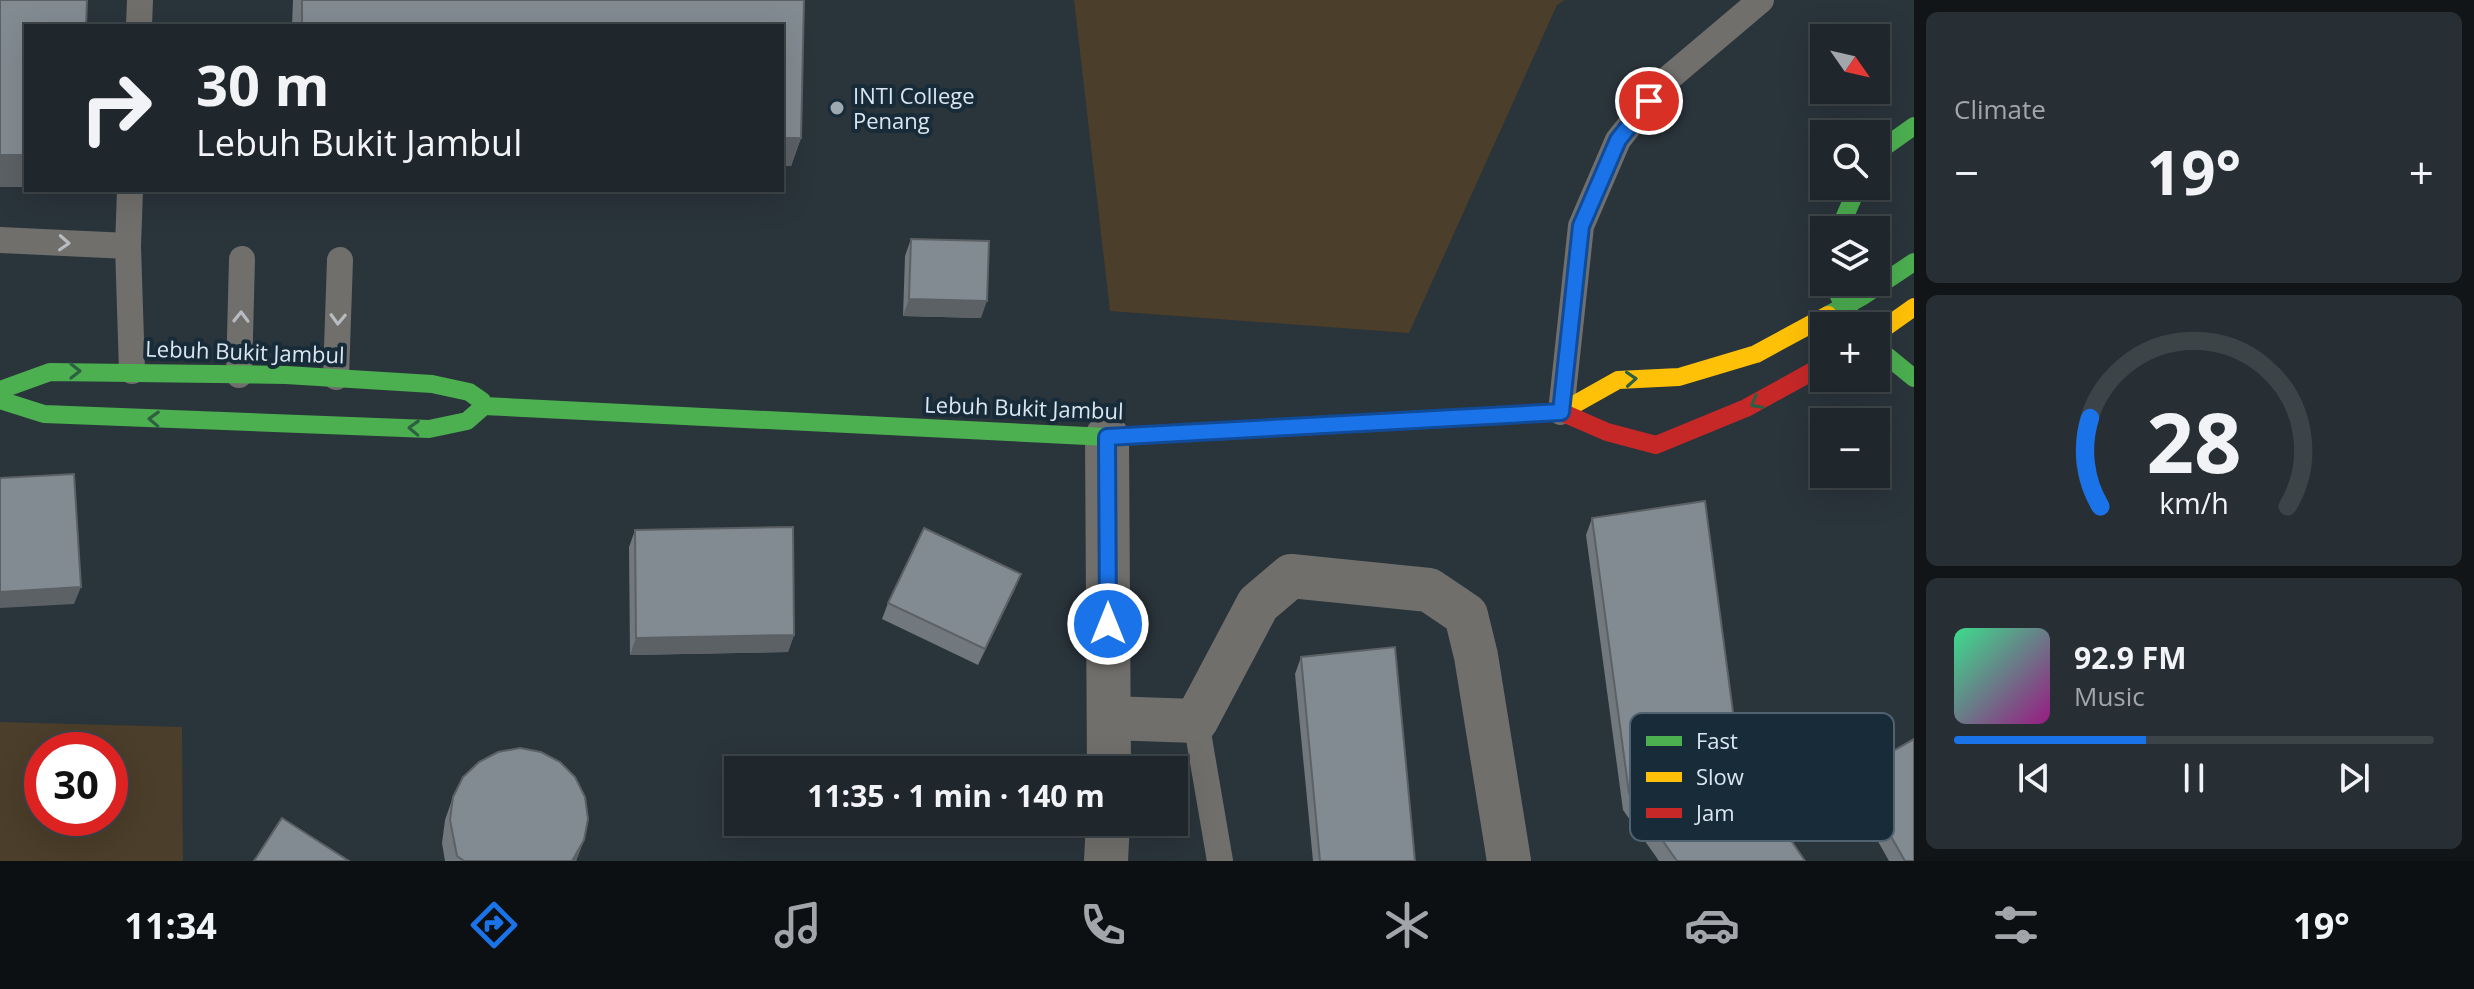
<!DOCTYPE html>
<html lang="en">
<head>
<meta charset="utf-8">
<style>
  body { margin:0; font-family:"Open Sans",sans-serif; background:#282f34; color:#f1f3f6; height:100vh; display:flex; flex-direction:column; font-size:30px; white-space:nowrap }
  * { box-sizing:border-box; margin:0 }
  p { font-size:26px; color:#a2a5a9 }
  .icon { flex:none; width:44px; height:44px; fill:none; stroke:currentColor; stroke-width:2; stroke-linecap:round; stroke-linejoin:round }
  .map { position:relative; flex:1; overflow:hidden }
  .panel { display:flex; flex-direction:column; gap:12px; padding:12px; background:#121518; width:560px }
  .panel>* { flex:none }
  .hud { position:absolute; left:24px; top:24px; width:760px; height:168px; border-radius:0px; box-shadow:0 8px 32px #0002,0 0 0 2px #3d4448; background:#20272c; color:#f1f3f6; overflow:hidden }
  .needle { width:52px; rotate:124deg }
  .controls { position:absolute; left:1810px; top:24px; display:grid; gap:16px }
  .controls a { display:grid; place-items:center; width:80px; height:80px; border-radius:0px; background:#20272c; box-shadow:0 8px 32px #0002,0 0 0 2px #3d4448; font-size:40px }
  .speed { position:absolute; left:24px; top:732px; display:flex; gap:16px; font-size:40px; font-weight:700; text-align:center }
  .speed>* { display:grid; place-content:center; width:104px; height:104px; border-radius:50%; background:#20272c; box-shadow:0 8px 32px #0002,0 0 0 2px #3d4448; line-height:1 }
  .speed .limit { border:12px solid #d22; background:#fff; color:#111 }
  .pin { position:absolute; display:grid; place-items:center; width:68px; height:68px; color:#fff; margin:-34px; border:4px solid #fff; border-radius:50%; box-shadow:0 2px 8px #0007 }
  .me { position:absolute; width:88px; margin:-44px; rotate:0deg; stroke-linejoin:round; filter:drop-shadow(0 0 6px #0008) }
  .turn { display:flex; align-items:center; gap:28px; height:168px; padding:0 40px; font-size:36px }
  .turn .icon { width:104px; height:104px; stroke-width:2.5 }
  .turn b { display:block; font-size:56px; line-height:68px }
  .big { font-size:60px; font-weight:700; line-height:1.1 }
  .panel .card { flex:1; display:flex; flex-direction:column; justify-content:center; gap:12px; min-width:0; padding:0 28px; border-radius:12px; background:#282f34 }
  .panel .dial { align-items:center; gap:0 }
  .dial svg { height:208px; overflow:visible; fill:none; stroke:#3d4448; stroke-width:7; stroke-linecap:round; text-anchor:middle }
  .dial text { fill:#f1f3f6; stroke:none }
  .song { display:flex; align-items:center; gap:24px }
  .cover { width:96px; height:96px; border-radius:12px; background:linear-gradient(135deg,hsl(150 70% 55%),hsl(310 70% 35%)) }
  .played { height:8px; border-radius:4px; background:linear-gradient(90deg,#1a73e8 40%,#3d4448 40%) }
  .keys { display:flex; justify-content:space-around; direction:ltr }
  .heat { display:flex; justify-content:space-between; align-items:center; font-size:44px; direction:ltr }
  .trip { position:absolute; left:724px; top:756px; width:464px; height:80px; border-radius:0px; background:#20272c; box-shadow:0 8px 32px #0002,0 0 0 2px #3d4448; font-weight:700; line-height:80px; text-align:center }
  .dock { display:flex; height:128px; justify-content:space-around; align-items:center; background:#0d1012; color:#a2a5a9 }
  .dock .icon { width:56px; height:56px }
  .dock .on { color:#1a73e8 }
  .dock b { font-size:36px; color:#f1f3f6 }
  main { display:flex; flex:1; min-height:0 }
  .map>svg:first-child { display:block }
  .green { fill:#4b3e2a; fill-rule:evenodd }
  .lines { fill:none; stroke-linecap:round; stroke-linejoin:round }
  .lane { stroke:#706f6b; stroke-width:26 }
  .street { stroke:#706f6b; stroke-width:44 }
  .fast { stroke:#4caf50; stroke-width:18 }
  .slow { stroke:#ffc107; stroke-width:18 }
  .jam { stroke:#c62828; stroke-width:18 }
  .fast-bridge { stroke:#4caf50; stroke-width:18 }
  .wall { fill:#71787e }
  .shaded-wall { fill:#5c6166 }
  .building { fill:#838b92; stroke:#5c6166; stroke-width:2 }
  .oneway { stroke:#b6bcc1 }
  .oneway2 { stroke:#2d6042 }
  .route-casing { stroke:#114b97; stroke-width:20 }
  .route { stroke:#1a73e8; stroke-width:14 }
  .poi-dot { fill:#9da8b1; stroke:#182b39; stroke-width:3 }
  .labels { text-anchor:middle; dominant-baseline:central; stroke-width:8; stroke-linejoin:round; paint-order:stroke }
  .poi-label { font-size:22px; fill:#dbe6f0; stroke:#182b39; text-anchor:start }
  .street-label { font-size:22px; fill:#dbe6f0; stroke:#182b39 }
  .key { fill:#182b39; stroke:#526370; stroke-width:2 }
  .key-label { font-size:22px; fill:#dbe6f0 }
</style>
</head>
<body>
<main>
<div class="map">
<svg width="1914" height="861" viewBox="0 0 1914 861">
  <rect width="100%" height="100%" fill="#2a343b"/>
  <!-- green -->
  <g class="green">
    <polygon points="1074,0 1565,0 1557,5 1409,333 1110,311"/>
    <path d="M0,722L182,727L183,861H0ZM42,750H110V818H42Z"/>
  </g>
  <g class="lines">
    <!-- lane -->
    <g class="lane">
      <polyline points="139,26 140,0"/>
      <polyline points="130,190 128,246 132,371"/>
      <polyline points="0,240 128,246"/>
      <polyline points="239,375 242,259"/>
      <polyline points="336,377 340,260"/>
      <polyline points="1561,412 1581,226 1618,140 1664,82 1761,0"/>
      <polyline points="1196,721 1220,861"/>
    </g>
    <!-- street -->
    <g class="street">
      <polyline points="1107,437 1109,770"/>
      <polyline points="1109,718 1196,721 1258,604 1291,576 1429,590 1466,615 1476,656 1509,861"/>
      <polyline points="1106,861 1108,822"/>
    </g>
    <!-- fast -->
    <g class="fast">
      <polyline points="1876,153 1914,126"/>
      <polyline points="1839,230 1858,186"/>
      <polyline points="1828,315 1863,296 1914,262"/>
      <polyline points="1876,347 1914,378"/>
      <polyline points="0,390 50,372 286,375 432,384 469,392 482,401 484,406"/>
      <polyline points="0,400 44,414 429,429 467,421 484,406"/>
      <polyline points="484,406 1107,437 1561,412"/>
    </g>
    <!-- slow -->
    <g class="slow">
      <polyline points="1876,334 1914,307"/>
      <polyline points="1561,412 1618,380 1679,377 1756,354 1828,315"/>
    </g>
    <!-- jam -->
    <polyline class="jam" points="1561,412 1607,432 1656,445 1746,408 1824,365"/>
    <!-- fast-bridge -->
    <polyline class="fast-bridge" points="1837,282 1839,296 1857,326"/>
  </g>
  <!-- wall -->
  <g class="wall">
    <polygon points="293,0 804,0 801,138 791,166 782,26 292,26"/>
    <polygon points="911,239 981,318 903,316 905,256"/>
    <polygon points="1592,518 1740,765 1805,861 1659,861 1623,810 1586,535"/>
    <polygon points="635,530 794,635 788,652 630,655 629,547"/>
    <polygon points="1021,574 1014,591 978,665 882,619 888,603"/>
    <polygon points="1301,657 1415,861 1313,861 1295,674"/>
    <polygon points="1855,773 1914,861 1889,861 1849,790"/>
    <polygon points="453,797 584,840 576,861 445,861 442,843 445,820"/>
  </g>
  <!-- shaded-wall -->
  <g class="shaded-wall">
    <polygon points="782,138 801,138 791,166 782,166"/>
    <rect x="0" y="155" width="26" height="32"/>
    <polygon points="909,299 987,301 981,318 903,316"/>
    <polygon points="1021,574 1014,591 978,665 985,649"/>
    <polygon points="81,587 74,604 0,608 0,592"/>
    <polygon points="794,635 788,652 630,655 636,638"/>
    <polygon points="584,840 576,861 572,861"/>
  </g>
  <!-- building -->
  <g class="building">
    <polygon points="0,0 87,0 86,26 26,26 26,155 0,155"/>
    <polygon points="302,0 804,0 801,138 782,138 782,26 302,26"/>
    <polygon points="911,239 989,241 987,301 909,299"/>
    <polygon points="74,474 81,587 0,592 0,478"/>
    <polygon points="1705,501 1740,765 1805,861 1677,861 1629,793 1592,518"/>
    <polygon points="793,527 794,635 636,638 635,530"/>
    <polygon points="924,528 1021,574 985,649 888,603"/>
    <polygon points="1395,647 1415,861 1320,861 1301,657"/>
    <polygon points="1914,739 1914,861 1905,861 1855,773"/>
    <polygon points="520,748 541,752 560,762 575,777 585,797 588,819 584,840 572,861 464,861 457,856 450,820 453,797 463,777 479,762 498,752"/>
    <polygon points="282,818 349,861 254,861"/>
  </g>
  <!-- one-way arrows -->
  <defs><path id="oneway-chevron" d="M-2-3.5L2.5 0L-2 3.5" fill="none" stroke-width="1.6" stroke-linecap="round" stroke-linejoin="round" transform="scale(2)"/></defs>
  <g class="oneway">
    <use href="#oneway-chevron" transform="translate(64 243) rotate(3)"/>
    <use href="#oneway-chevron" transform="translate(241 317) rotate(-89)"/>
    <use href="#oneway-chevron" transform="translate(338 319) rotate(92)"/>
  </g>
  <g class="oneway2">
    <use href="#oneway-chevron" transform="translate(75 371)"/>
    <use href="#oneway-chevron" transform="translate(1631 379) rotate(-4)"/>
    <use href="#oneway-chevron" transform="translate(1756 403) rotate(152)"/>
    <use href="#oneway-chevron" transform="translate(154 419) rotate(-178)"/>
    <use href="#oneway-chevron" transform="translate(414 428) rotate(-178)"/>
  </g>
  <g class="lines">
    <!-- route casing -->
    <g class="route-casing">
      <polyline id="route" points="1108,624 1107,437 1561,412 1581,226 1618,140 1649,101"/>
    </g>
    <!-- route -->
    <use href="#route" class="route"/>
  </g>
  <!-- markers -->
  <circle class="poi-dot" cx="837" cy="108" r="8"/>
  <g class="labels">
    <!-- poi labels -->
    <g class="poi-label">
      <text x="853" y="95">INTI College<tspan x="853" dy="25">Penang</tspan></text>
    </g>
    <!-- street labels -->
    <g class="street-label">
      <text transform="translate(245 351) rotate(2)">Lebuh Bukit Jambul</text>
      <text transform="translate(1024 407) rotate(2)">Lebuh Bukit Jambul</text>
    </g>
  </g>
  <!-- legend -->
  <rect x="1630" y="713" width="264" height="128" rx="12" class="key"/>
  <rect x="1646" y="736" width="36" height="10" fill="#4caf50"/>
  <rect x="1646" y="772" width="36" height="10" fill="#ffc107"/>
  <rect x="1646" y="808" width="36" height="10" fill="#c62828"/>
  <g class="key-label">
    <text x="1696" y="749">Fast</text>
    <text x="1696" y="785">Slow</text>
    <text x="1696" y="821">Jam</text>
  </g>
</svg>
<div class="controls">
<a><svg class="needle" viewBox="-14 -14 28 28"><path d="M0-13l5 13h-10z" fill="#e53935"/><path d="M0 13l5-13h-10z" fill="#a2a5a9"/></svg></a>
<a><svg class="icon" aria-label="search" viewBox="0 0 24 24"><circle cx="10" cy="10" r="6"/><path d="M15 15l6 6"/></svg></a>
<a><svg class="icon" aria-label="layers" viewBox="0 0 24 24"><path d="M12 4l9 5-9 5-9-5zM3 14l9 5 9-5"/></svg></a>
<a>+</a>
<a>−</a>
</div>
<div class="speed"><div class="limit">30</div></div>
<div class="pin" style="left:1649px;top:101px;background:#d93025"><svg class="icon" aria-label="arrive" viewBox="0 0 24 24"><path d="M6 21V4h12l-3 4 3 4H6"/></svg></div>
<svg class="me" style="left:1108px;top:624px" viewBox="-20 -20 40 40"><circle r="17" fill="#1a73e8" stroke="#fff" stroke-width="3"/><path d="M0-11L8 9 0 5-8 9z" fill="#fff"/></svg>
<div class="trip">11:35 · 1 min · 140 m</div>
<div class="hud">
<div class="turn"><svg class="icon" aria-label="right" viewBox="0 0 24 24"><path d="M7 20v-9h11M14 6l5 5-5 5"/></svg><div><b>30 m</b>Lebuh Bukit Jambul</div></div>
</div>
</div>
<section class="panel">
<div class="card"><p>Climate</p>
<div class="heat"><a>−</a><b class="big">19°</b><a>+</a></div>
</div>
<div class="card dial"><svg viewBox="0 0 100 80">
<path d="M14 69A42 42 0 1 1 86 69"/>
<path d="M14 69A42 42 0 0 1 10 35" stroke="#1a73e8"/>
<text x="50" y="56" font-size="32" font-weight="700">28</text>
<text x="50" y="72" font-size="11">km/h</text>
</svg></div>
<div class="card">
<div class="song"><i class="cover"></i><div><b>92.9 FM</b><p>Music</p></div></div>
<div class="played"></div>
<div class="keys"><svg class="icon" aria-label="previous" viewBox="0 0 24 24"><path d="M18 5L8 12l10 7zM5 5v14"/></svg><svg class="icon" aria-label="pause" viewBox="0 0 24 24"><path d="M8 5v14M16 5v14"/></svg><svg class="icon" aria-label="next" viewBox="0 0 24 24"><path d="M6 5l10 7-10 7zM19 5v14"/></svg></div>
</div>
</section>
</main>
<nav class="dock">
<b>11:34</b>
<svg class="icon on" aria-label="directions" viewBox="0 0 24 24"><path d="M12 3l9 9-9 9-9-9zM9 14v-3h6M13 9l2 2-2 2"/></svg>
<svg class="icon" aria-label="music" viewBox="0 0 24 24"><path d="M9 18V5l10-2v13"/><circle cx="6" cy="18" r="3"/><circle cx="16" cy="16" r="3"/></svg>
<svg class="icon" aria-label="phone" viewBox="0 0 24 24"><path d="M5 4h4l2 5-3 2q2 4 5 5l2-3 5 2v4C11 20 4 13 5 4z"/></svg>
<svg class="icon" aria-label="climate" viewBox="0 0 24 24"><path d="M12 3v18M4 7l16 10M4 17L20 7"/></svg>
<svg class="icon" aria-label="car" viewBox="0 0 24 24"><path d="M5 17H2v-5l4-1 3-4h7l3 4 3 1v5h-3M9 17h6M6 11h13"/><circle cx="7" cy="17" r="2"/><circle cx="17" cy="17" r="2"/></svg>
<svg class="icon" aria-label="filters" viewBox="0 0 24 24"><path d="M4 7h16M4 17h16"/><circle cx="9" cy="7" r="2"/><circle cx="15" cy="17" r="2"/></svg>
<b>19°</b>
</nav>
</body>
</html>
